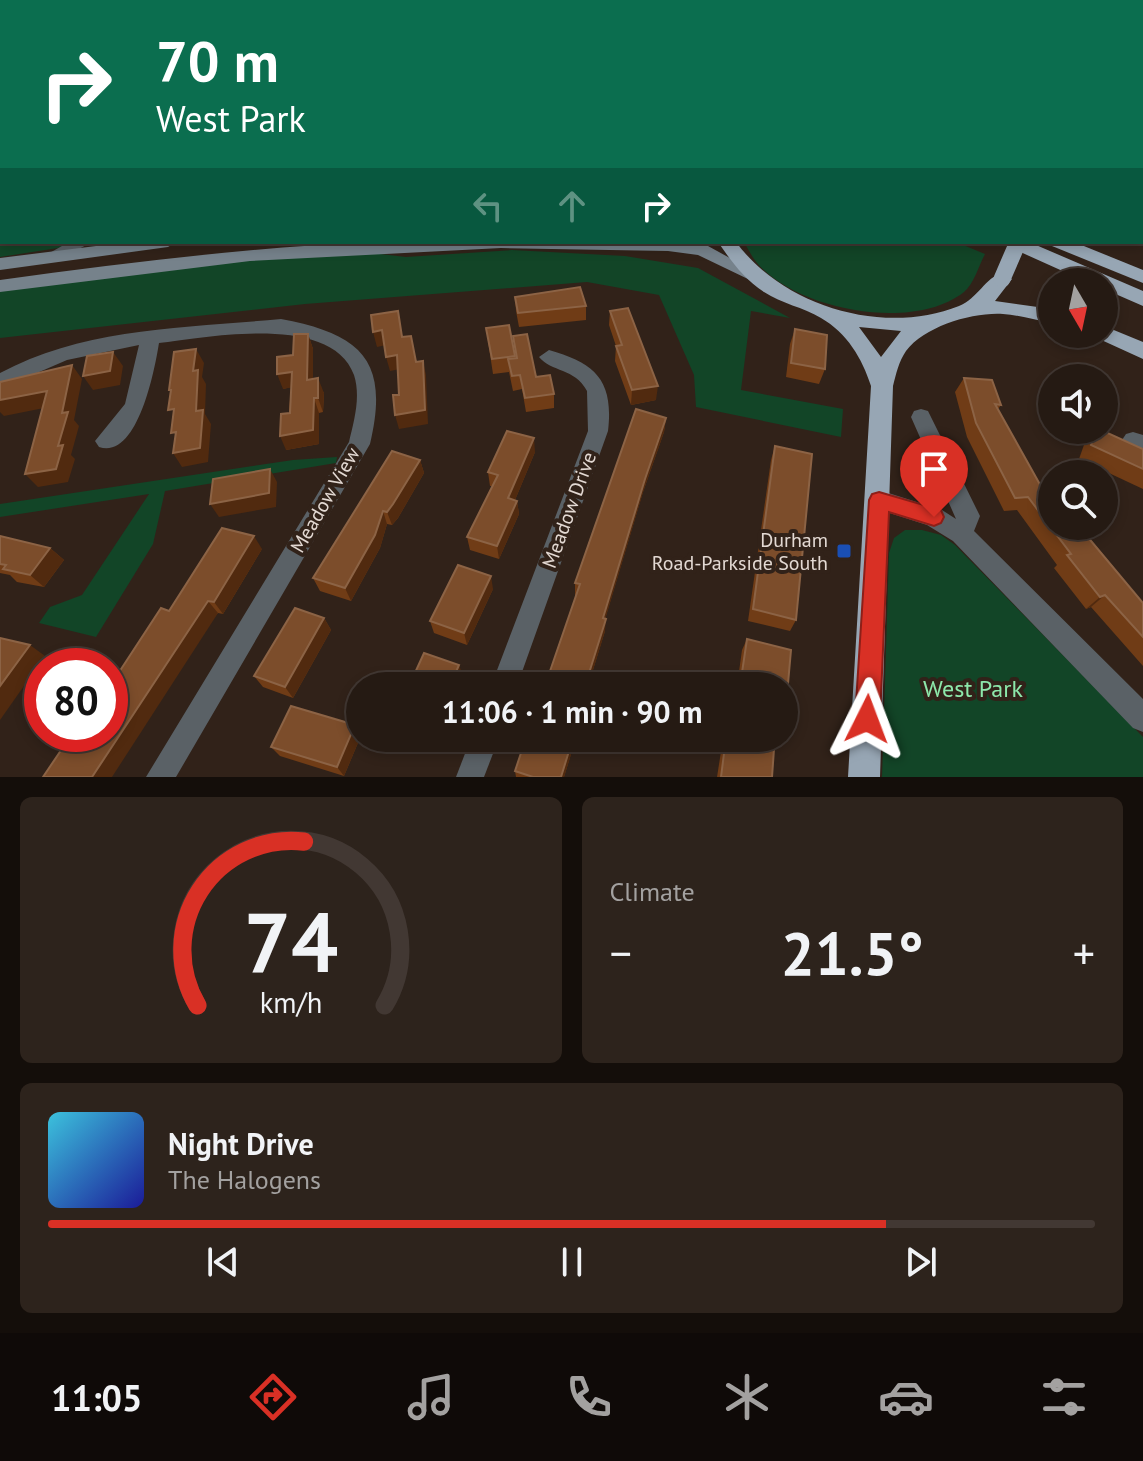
<!DOCTYPE html>
<html lang="en">
<head>
<meta charset="utf-8">
<style>
  body { margin:0; font-family:"PT Sans",sans-serif; background:#2d231c; color:#f1f3f6; height:100vh; display:flex; flex-direction:column; font-size:30px; white-space:nowrap }
  * { box-sizing:border-box; margin:0 }
  p { font-size:26px; color:#a3a1a0 }
  .icon { flex:none; width:44px; height:44px; fill:none; stroke:currentColor; stroke-width:2; stroke-linecap:round; stroke-linejoin:round }
  .map { position:relative; height:777px; overflow:hidden }
  .sheet { display:flex; flex-direction:column; gap:20px; padding:20px; background:#140e0a; flex:1 }
  .sheet>* { flex:none }
  .guide { position:absolute; left:0px; top:0px; width:1144px; height:244px; box-shadow:0 4px 12px #0003,0 0 0 2px #423833; background:#0b6e4f; color:#fff; overflow:hidden }
  .needle { width:52px; rotate:171deg }
  .buttons { position:absolute; left:1038px; top:268px; display:grid; gap:16px }
  .buttons a { display:grid; place-items:center; width:80px; height:80px; border-radius:50%; background:#251a13; box-shadow:0 4px 12px #0003,0 0 0 2px #423833; font-size:40px }
  .speed { position:absolute; left:24px; top:648px; display:flex; gap:16px; font-size:40px; font-weight:700; text-align:center }
  .speed>* { display:grid; place-content:center; width:104px; height:104px; border-radius:50%; background:#251a13; box-shadow:0 4px 12px #0003,0 0 0 2px #423833; line-height:1 }
  .speed .limit { border:12px solid #d22; background:#fff; color:#111 }
  .pin { position:absolute; display:grid; place-items:center; width:68px; height:68px; color:#fff; margin:-82px -34px; border-radius:50% 50% 50% 0; rotate:-45deg; box-shadow:0 0 8px #0007 }
  .pin .icon { rotate:45deg }
  .me { position:absolute; width:88px; margin:-44px; rotate:3deg; stroke-linejoin:round; filter:drop-shadow(0 0 6px #0008) }
  .turn { display:flex; align-items:center; gap:28px; height:168px; padding:0 24px; font-size:36px }
  .turn .icon { width:104px; height:104px; stroke-width:2.5 }
  .turn b { display:block; font-size:56px; line-height:68px }
  .lanes { display:flex; align-items:center; height:76px; padding:0 24px; background:#0003; justify-content:center; gap:40px; direction:ltr }
  .lanes .off { opacity:.35 }
  .big { font-size:60px; font-weight:800; line-height:1.1 }
  .sheet .card { flex:1; display:flex; flex-direction:column; justify-content:center; gap:12px; min-width:0; padding:0 28px; border-radius:12px; background:#2d231c }
  .sheet .dial { align-items:center; gap:0 }
  .dial svg { height:208px; overflow:visible; fill:none; stroke:#423833; stroke-width:7; stroke-linecap:round; text-anchor:middle }
  .dial text { fill:#f1f3f6; stroke:none }
  .song { display:flex; align-items:center; gap:24px }
  .cover { width:96px; height:96px; border-radius:12px; background:linear-gradient(135deg,hsl(190 70% 55%),hsl(240 70% 35%)) }
  .played { height:8px; border-radius:4px; background:linear-gradient(90deg,#d93025 80%,#423833 80%) }
  .keys { display:flex; justify-content:space-around; direction:ltr }
  .heat { display:flex; justify-content:space-between; align-items:center; font-size:44px; direction:ltr }
  .sheet .tiles { flex:1; display:grid; gap:20px; grid-template-columns:1fr 1fr }
  .card:last-child { grid-column:span 2 }
  .trip { position:absolute; left:346px; top:672px; width:452px; height:80px; border-radius:40px; background:#251a13; box-shadow:0 4px 12px #0003,0 0 0 2px #423833; font-weight:800; line-height:80px; text-align:center }
  .tab-bar { display:flex; height:128px; justify-content:space-around; align-items:center; background:#0f0a08; color:#a3a1a0 }
  .tab-bar .icon { width:56px; height:56px }
  .tab-bar .selected { color:#d93025 }
  .tab-bar b { font-size:36px; color:#f1f3f6 }
  .map>svg:first-child { display:block }
  .green { fill:#124527 }
  .lines { fill:none; stroke-linecap:round; stroke-linejoin:round }
  .minor { fill:#5a6166; fill-rule:evenodd }
  .secondary { fill:#76828b; fill-rule:evenodd }
  .trunk { fill:#97a6b4; fill-rule:evenodd }
  .trunk-bridge { stroke:#97a6b4; stroke-width:17 }
  .wall { fill:#703c16 }
  .shaded-wall { fill:#512a0f }
  .building { fill:#7c4d2b; stroke:#8c6345; stroke-width:2 }
  .route { fill:#d93025; stroke:#8d1f18; stroke-width:2 }
  .transit-dot { fill:#1a4fb4; stroke:#312219; stroke-width:3 }
  .labels { text-anchor:middle; dominant-baseline:central; stroke-width:8; stroke-linejoin:round; paint-order:stroke }
  .street-label { font-size:20px; fill:#e3d9d3; stroke:#312219 }
  .poi-label { font-size:20px; fill:#e3d9d3; stroke:#312219; text-anchor:end }
  .near-park-label { font-size:24px; fill:#8de8ab; stroke:#312219 }
</style>
</head>
<body>
<div class="map">
<svg width="1143" height="777" viewBox="0 0 1143 777">
  <rect width="100%" height="100%" fill="#312219"/>
  <!-- green -->
  <g class="green">
    <polygon points="0,222 2,242 71,242 58,248 0,257"/>
    <path d="M744,242H956L985,254C979,265 974,284 964,292C914,332 798,311 757,263C752,257 748,249 744,242Z"/>
    <polygon points="338,249 406,257 512,250 625,256 698,268 790,318 751,311 741,390 843,409 841,437 696,407 694,375 659,295 587,282 305,304 0,338 0,286"/>
    <polygon points="337,457 336,463 165,491 153,544 96,637 39,623 50,607 82,595 149,494 0,517 0,504 293,460"/>
    <polygon points="905,530 922,530 941,535 955,545 1143,737 1143,777 882,777 889,553 894,538"/>
  </g>
  <g class="lines">
    <!-- minor -->
    <g class="minor">
      <polygon points="0,74 2,75 2,83 0,82"/>
      <polygon points="69,242 92,242 60,259 48,259 46,255"/>
      <path d="M281,319C361,334 390,360 370,444L176,777H146L349,442C354,421 361,397 354,375C332,313 208,337 159,343C155,368 138,460 99,447L95,441L125,404L139,345L67,360L0,389V373C86,327 186,328 281,319Z"/>
      <path d="M549,350C595,363 614,380 608,431L517,686H491L588,431L587,391C575,368 551,372 539,357Z"/>
      <polygon points="921,409 928,411 980,516 974,531 1143,699 1143,732 1133,728 953,541 927,525 871,507 868,500 871,493 879,490 942,510 956,519 911,417 914,411"/>
      <polygon points="1133,432 1143,435 1143,454 1126,446 1122,440 1126,434"/>
      <polygon points="471,738 499,738 484,777 456,777"/>
    </g>
    <!-- secondary -->
    <g class="secondary">
      <polygon points="128,242 176,242 168,247 0,270 0,258"/>
      <path d="M369,242H679L708,246L759,274L750,280L698,255L668,251L501,248L250,261L0,292V280C123,263 245,248 369,242Z"/>
    </g>
    <!-- trunk -->
    <g class="trunk">
      <polygon points="353,0 370,0 371,2 354,2"/>
      <polygon points="375,0 392,0 393,2 376,2"/>
      <polygon points="406,0 424,0 425,2 407,2"/>
      <polygon points="429,0 448,0 449,2 430,2"/>
      <rect x="896" y="0" width="12" height="2"/>
      <rect x="916" y="0" width="12" height="2"/>
      <rect x="1142" y="213" width="1" height="11"/>
      <path d="M718,242H736C784,307 884,336 959,306C977,299 986,277 1002,273L1012,279L995,301L1052,309V323C1036,320 1019,315 1003,314C973,312 925,326 906,351C899,361 896,374 893,386L880,777H848L871,386C862,358 847,333 821,318C803,307 782,304 764,292C744,279 731,261 718,242ZM859,327L901,331L881,357Z"/>
      <polygon points="1004,242 1029,242 1143,291 1143,306 1104,289 1104,282 1087,282 1007,246"/>
      <polygon points="1049,242 1074,242 1143,270 1143,283 1052,246"/>
      <polygon points="1104,326 1143,342 1143,359 1097,338 1094,334 1104,334"/>
    </g>
    <!-- trunk-bridge -->
    <polyline class="trunk-bridge" points="1002,279 1018,242"/>
  </g>
  <!-- wall -->
  <g class="wall">
    <polygon points="0,0 54,0 48,2 5,2"/>
    <polygon points="515,297 586,306 586,320 519,327 516,311"/>
    <polygon points="610,311 656,400 631,405 615,361 616,346 609,325"/>
    <polygon points="509,325 516,358 513,336 536,377 554,394 554,408 526,412 522,389 513,391 509,372 493,374 486,328"/>
    <polygon points="795,329 825,369 819,384 786,377 790,344"/>
    <polygon points="308,334 313,349 313,379 324,393 323,412 319,413 319,444 286,450 291,387 283,389 293,355"/>
    <polygon points="964,378 1001,405 998,409 1051,506 1090,534 1088,536 1143,603 1143,666 1091,607 1086,609 1054,568 1057,565 1017,510 1004,511 967,437 955,392"/>
    <polygon points="666,418 664,432 643,492 605,619 605,631 588,686 555,686 550,684 549,674 576,596 575,595 575,583"/>
    <polygon points="1095,430 1101,430 1143,449 1143,489 1079,459 1085,442"/>
    <polygon points="775,446 796,620 790,631 748,621 771,460"/>
    <polygon points="535,452 515,500 517,501 519,514 499,559 470,550 467,537 492,486 490,486 488,472"/>
    <polygon points="420,460 424,473 398,518 392,525 387,524 380,548 351,601 320,591 313,578"/>
    <polygon points="0,536 50,548 64,560 44,587 17,582 10,575 0,573"/>
    <polygon points="262,549 223,614 218,613 110,734 169,611"/>
    <polygon points="493,589 467,645 434,633 430,621"/>
    <polygon points="324,618 331,630 293,698 263,687 254,676"/>
    <polygon points="747,639 791,650 784,718 784,686 737,686 742,650"/>
    <polygon points="360,732 360,738 344,776 280,756 271,747"/>
    <polygon points="526,738 576,738 564,777 516,777 515,771"/>
    <polygon points="726,738 734,738 772,777 717,777 722,745"/>
  </g>
  <!-- shaded-wall -->
  <g class="shaded-wall">
    <polygon points="36,0 54,0 48,2 37,2"/>
    <polygon points="382,330 386,345 377,347 373,332"/>
    <polygon points="308,334 313,349 313,394 307,380"/>
    <polygon points="196,349 204,363 202,377 206,384 205,414 211,424 208,462 182,467 173,453 196,411 193,371"/>
    <polygon points="113,352 123,366 120,385 93,390 83,376"/>
    <polygon points="397,355 400,369 390,371 386,357"/>
    <polygon points="423,361 426,375 428,424 399,429 395,415"/>
    <polygon points="72,365 82,379 74,420 79,426 71,455 75,459 68,482 38,487 25,474 58,446 62,413"/>
    <polygon points="292,372 298,386 283,389 277,374"/>
    <polygon points="318,378 324,393 323,412 318,398"/>
    <polygon points="658,386 656,400 631,405 632,390"/>
    <polygon points="47,391 59,405 4,416 0,412 0,400"/>
    <polygon points="314,398 319,413 319,444 286,450 280,436"/>
    <polygon points="666,418 664,432 643,492 602,630 603,618 645,479"/>
    <polygon points="534,438 535,452 510,512 508,498"/>
    <polygon points="420,460 424,473 398,518 392,525 387,512"/>
    <polygon points="270,469 277,482 276,507 219,517 210,504"/>
    <polygon points="517,501 519,514 499,559 497,546"/>
    <polygon points="383,511 387,524 380,548 351,601 345,588"/>
    <polygon points="254,536 262,549 223,614 214,602"/>
    <polygon points="50,548 64,560 44,587 30,575"/>
    <polygon points="491,576 493,589 467,645 464,633"/>
    <polygon points="1105,595 1091,607 1086,609 1100,597"/>
    <polygon points="208,601 218,613 112,777 92,777"/>
    <polygon points="324,618 331,630 293,698 285,687"/>
    <polygon points="606,619 605,631 588,686 585,686"/>
    <polygon points="30,645 45,656 0,720 0,686"/>
    <polygon points="459,665 463,676 458,686 450,686"/>
    <polygon points="355,725 360,732 360,738 344,776 337,767"/>
    <polygon points="573,738 576,738 564,777 561,777"/>
  </g>
  <!-- building -->
  <g class="building">
    <polygon points="92,0 105,0 106,2 82,2"/>
    <polygon points="580,287 586,306 518,313 515,297"/>
    <polygon points="628,308 658,386 632,390 616,346 622,345 610,311"/>
    <polygon points="398,311 402,337 411,336 416,362 423,361 425,410 395,415 393,395 399,395 397,355 386,357 382,330 373,332 371,315"/>
    <polygon points="509,325 515,356 492,359 486,328"/>
    <polygon points="795,329 827,335 825,369 791,363"/>
    <polygon points="294,334 308,334 307,380 318,378 318,398 314,398 313,430 280,436 281,414 290,413 292,372 277,374 277,357 293,355"/>
    <polygon points="527,334 536,377 550,375 554,394 525,398 520,375 512,376 508,359 517,358 513,336"/>
    <polygon points="196,349 193,371 198,370 196,411 203,410 200,448 173,453 176,432 171,433 174,409 168,410 171,390 169,390 174,352"/>
    <polygon points="113,352 110,371 83,376 87,356"/>
    <polygon points="72,365 62,413 68,412 58,446 63,445 56,469 25,474 47,391 0,400 0,382"/>
    <polygon points="964,378 992,380 1001,405 995,404 1052,506 1052,526 1083,526 1090,534 1086,535 1143,603 1143,637 1105,595 1100,597 1067,555 1071,554 1028,497 1015,498 976,423"/>
    <polygon points="636,409 666,418 645,479 603,618 606,619 585,686 549,674 580,584 575,583"/>
    <polygon points="1096,430 1101,430 1143,449 1143,469 1091,445"/>
    <polygon points="507,431 534,438 508,498 517,501 497,546 467,537 498,475 488,472"/>
    <polygon points="775,446 812,454 796,620 753,609"/>
    <polygon points="392,451 420,460 393,504 387,512 383,511 375,535 345,588 313,578"/>
    <polygon points="270,469 269,493 210,504 213,479"/>
    <polygon points="222,528 254,536 214,602 208,601 92,777 43,777 72,734 110,734 110,686 161,608 169,611"/>
    <polygon points="0,536 50,548 30,575 3,569 6,565 0,564"/>
    <polygon points="458,565 491,576 464,633 430,621"/>
    <polygon points="295,608 324,618 285,687 254,676"/>
    <polygon points="0,638 30,645 0,686"/>
    <polygon points="747,639 791,650 785,717 784,686 740,686"/>
    <polygon points="424,653 459,665 450,686 409,686"/>
    <polygon points="291,706 355,725 337,767 271,747"/>
    <polygon points="526,738 573,738 561,777 533,777 515,771"/>
    <polygon points="726,738 734,738 774,749 772,777 721,777"/>
  </g>
  <!-- route -->
  <polygon class="route" points="879,492 941,510 944,517 941,523 934,526 889,512 880,719 876,728 867,732 859,728 855,719 869,500 872,494"/>
  <!-- markers -->
  <rect class="transit-dot" x="836" y="543" width="16" height="16" rx="4"/>
  <g class="labels">
    <!-- street labels -->
    <g class="street-label">
      <text transform="translate(325 500) rotate(-60)">Meadow View</text>
      <text transform="translate(569 510) rotate(-70)">Meadow Drive</text>
    </g>
    <!-- poi labels -->
    <g class="poi-label">
      <text x="828" y="540">Durham<tspan x="828" dy="23">Road-Parkside South</tspan></text>
    </g>
    <!-- near-park labels -->
    <g class="near-park-label">
      <text x="973" y="688">West Park</text>
    </g>
  </g>
</svg>
<div class="buttons">
<a><svg class="needle" viewBox="-14 -14 28 28"><path d="M0-13l5 13h-10z" fill="#e53935"/><path d="M0 13l5-13h-10z" fill="#a3a1a0"/></svg></a>
<a><svg class="icon" aria-label="sound" viewBox="0 0 24 24"><path d="M4 9h4l5-4v14l-5-4H4zM17 9q2 3 0 6"/></svg></a>
<a><svg class="icon" aria-label="search" viewBox="0 0 24 24"><circle cx="10" cy="10" r="6"/><path d="M15 15l6 6"/></svg></a>
</div>
<div class="speed"><div class="limit">80</div></div>
<div class="pin" style="left:934px;top:517px;background:#d93025"><svg class="icon" aria-label="arrive" viewBox="0 0 24 24"><path d="M6 21V4h12l-3 4 3 4H6"/></svg></div>
<svg class="me" style="left:867px;top:719px" viewBox="-20 -20 40 40"><path d="M0-17L14 15 0 8-14 15z" fill="#d93025" stroke="#fff" stroke-width="4"/></svg>
<div class="trip">11:06 · 1 min · 90 m</div>
<div class="guide">
<div class="turn"><svg class="icon" aria-label="right" viewBox="0 0 24 24"><path d="M7 20v-9h11M14 6l5 5-5 5"/></svg><div><b>70 m</b>West Park</div></div>
<div class="lanes"><svg class="icon off" aria-label="left" viewBox="0 0 24 24"><path d="M17 20v-9H6M10 6l-5 5 5 5"/></svg><svg class="icon off" aria-label="ahead" viewBox="0 0 24 24"><path d="M12 20V5M6 11l6-6 6 6"/></svg><svg class="icon" aria-label="right" viewBox="0 0 24 24"><path d="M7 20v-9h11M14 6l5 5-5 5"/></svg></div>
</div>
</div>
<section class="sheet">
<div class="tiles">
<div class="card dial"><svg viewBox="0 0 100 80">
<path d="M14 69A42 42 0 1 1 86 69"/>
<path d="M14 69A42 42 0 0 1 55 6" stroke="#d93025"/>
<text x="50" y="56" font-size="32" font-weight="700">74</text>
<text x="50" y="72" font-size="11">km/h</text>
</svg></div>
<div class="card"><p>Climate</p>
<div class="heat"><a>−</a><b class="big">21.5°</b><a>+</a></div>
</div>
<div class="card">
<div class="song"><i class="cover"></i><div><b>Night Drive</b><p>The Halogens</p></div></div>
<div class="played"></div>
<div class="keys"><svg class="icon" aria-label="previous" viewBox="0 0 24 24"><path d="M18 5L8 12l10 7zM5 5v14"/></svg><svg class="icon" aria-label="pause" viewBox="0 0 24 24"><path d="M8 5v14M16 5v14"/></svg><svg class="icon" aria-label="next" viewBox="0 0 24 24"><path d="M6 5l10 7-10 7zM19 5v14"/></svg></div>
</div>
</div>
</section>
<nav class="tab-bar">
<b>11:05</b>
<svg class="icon selected" aria-label="directions" viewBox="0 0 24 24"><path d="M12 3l9 9-9 9-9-9zM9 14v-3h6M13 9l2 2-2 2"/></svg>
<svg class="icon" aria-label="music" viewBox="0 0 24 24"><path d="M9 18V5l10-2v13"/><circle cx="6" cy="18" r="3"/><circle cx="16" cy="16" r="3"/></svg>
<svg class="icon" aria-label="phone" viewBox="0 0 24 24"><path d="M5 4h4l2 5-3 2q2 4 5 5l2-3 5 2v4C11 20 4 13 5 4z"/></svg>
<svg class="icon" aria-label="climate" viewBox="0 0 24 24"><path d="M12 3v18M4 7l16 10M4 17L20 7"/></svg>
<svg class="icon" aria-label="car" viewBox="0 0 24 24"><path d="M5 17H2v-5l4-1 3-4h7l3 4 3 1v5h-3M9 17h6M6 11h13"/><circle cx="7" cy="17" r="2"/><circle cx="17" cy="17" r="2"/></svg>
<svg class="icon" aria-label="filters" viewBox="0 0 24 24"><path d="M4 7h16M4 17h16"/><circle cx="9" cy="7" r="2"/><circle cx="15" cy="17" r="2"/></svg>
</nav>
</body>
</html>
